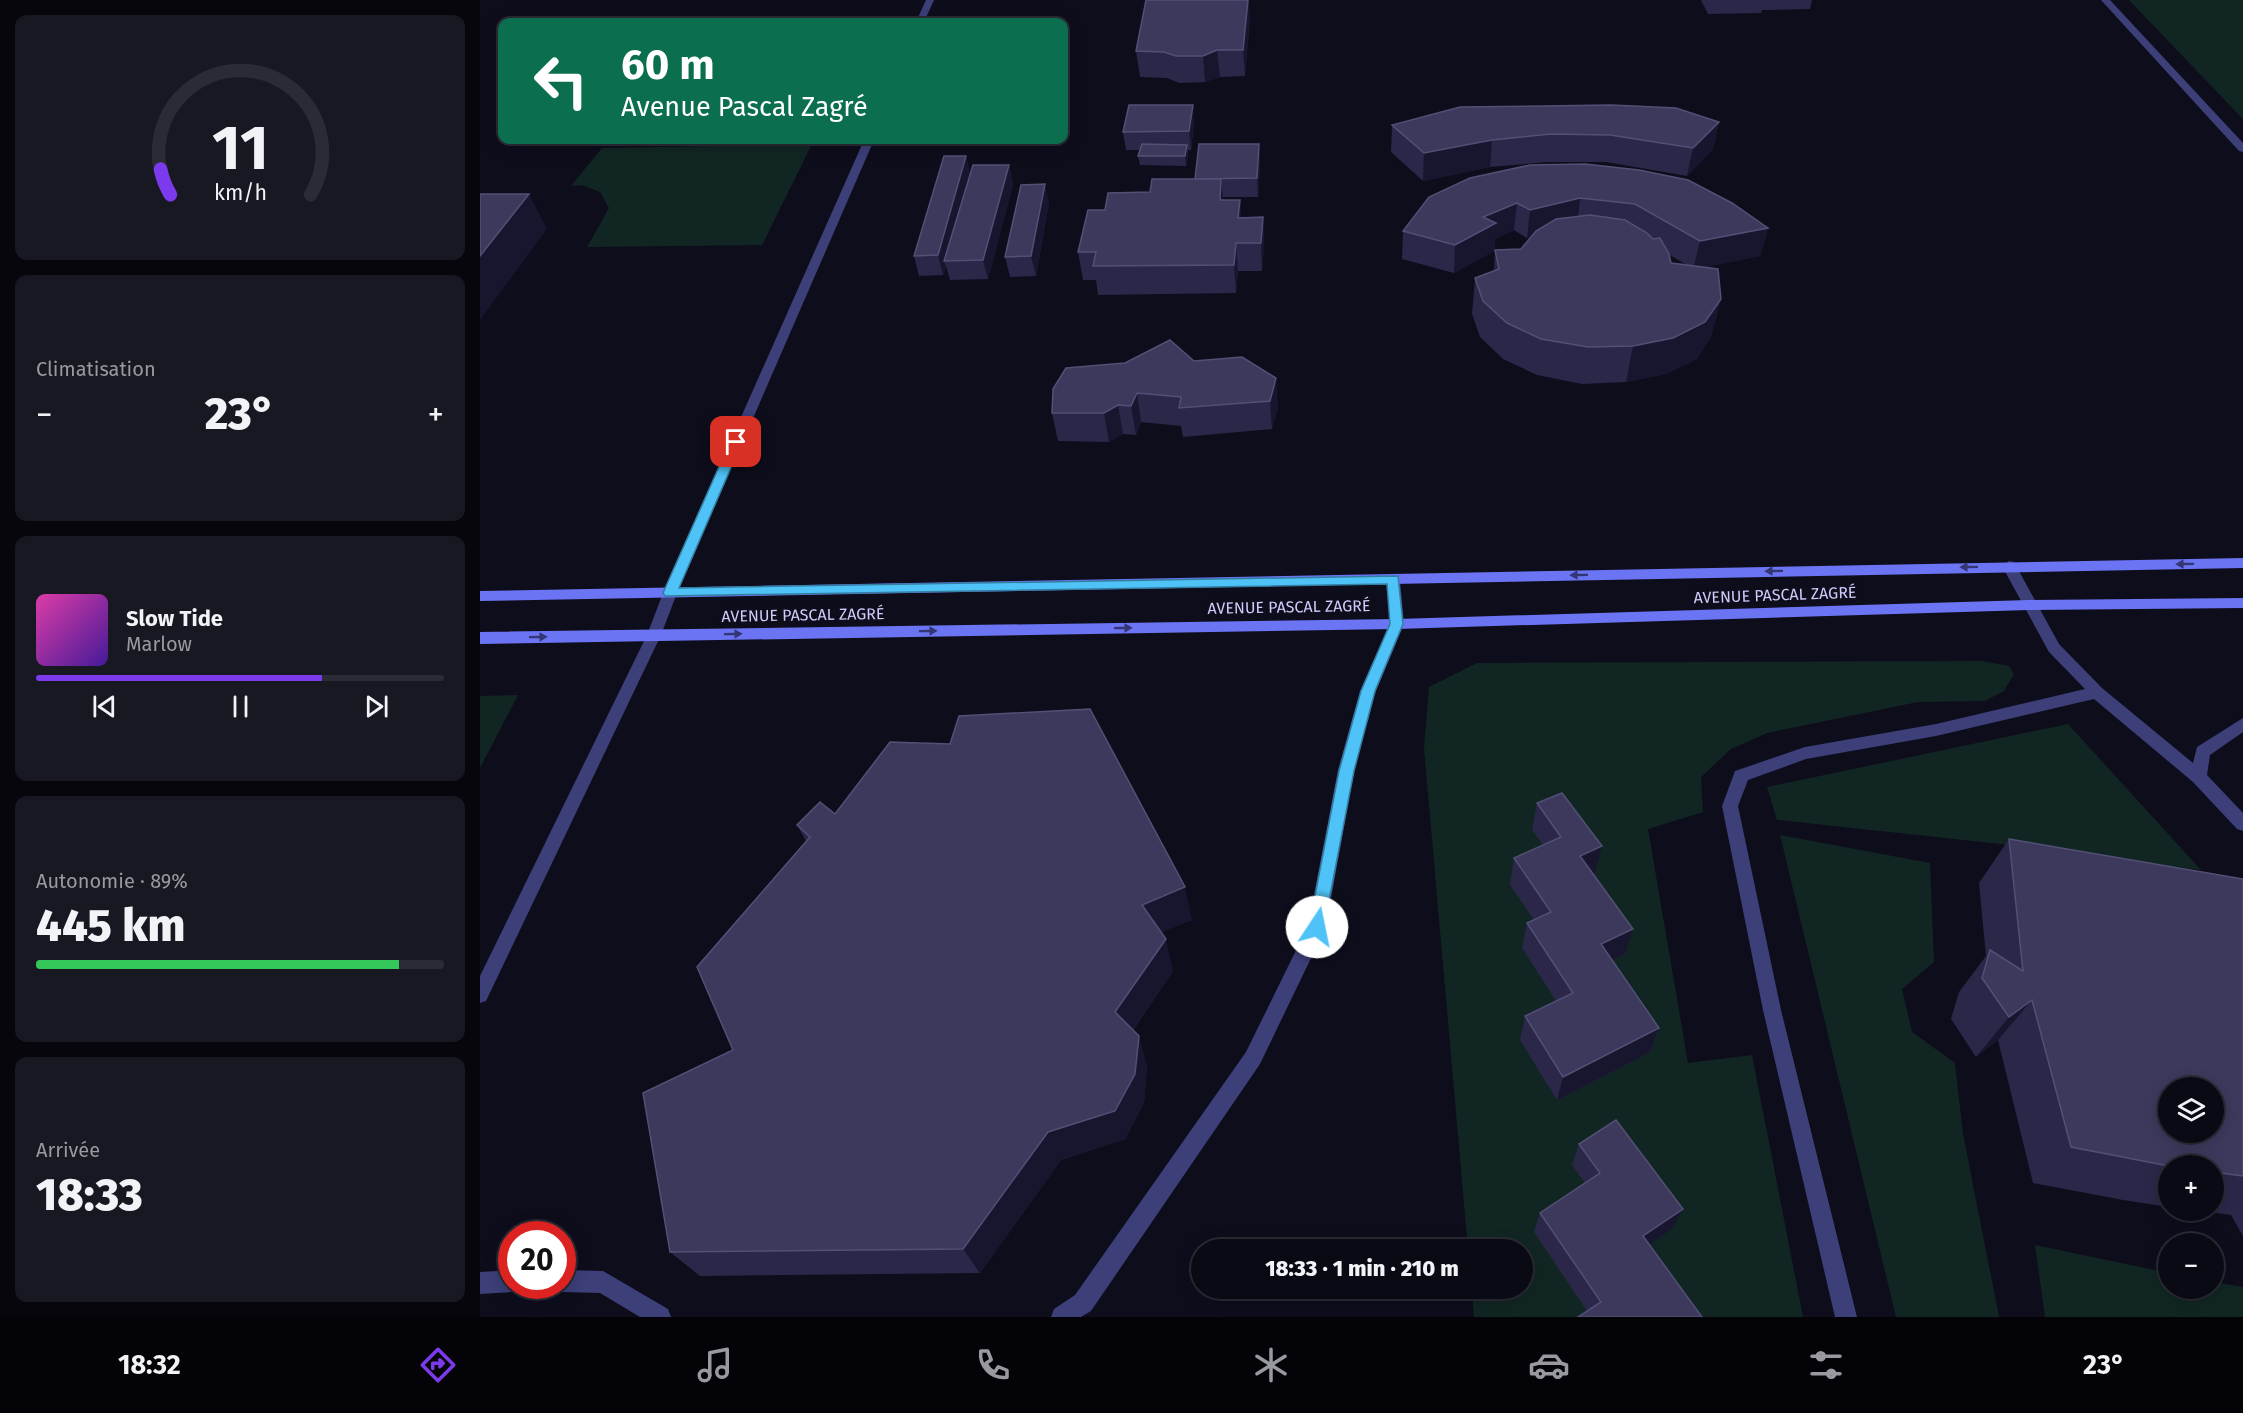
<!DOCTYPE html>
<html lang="fr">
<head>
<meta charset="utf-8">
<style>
  body { margin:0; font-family:"Fira Sans",sans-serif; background:#181822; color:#f1f3f6; height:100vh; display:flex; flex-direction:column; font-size:22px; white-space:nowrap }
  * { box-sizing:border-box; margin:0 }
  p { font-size:20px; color:#999aa0 }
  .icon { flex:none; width:33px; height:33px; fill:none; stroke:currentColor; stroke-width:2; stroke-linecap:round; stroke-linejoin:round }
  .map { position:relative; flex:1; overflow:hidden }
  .panel { display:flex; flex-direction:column; gap:15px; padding:15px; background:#06060c; width:480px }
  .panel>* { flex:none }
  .hud { position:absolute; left:18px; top:18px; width:570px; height:126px; border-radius:12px; box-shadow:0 3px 15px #0003,0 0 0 2px #2a2b34; background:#0b6e4f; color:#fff; overflow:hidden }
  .tools { position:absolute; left:1678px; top:1077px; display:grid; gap:12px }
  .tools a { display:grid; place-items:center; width:66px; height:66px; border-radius:50%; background:#0a0a15; box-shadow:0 3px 15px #0003,0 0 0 2px #2a2b34; font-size:30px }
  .speed { position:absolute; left:18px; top:1221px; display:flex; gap:12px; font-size:30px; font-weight:700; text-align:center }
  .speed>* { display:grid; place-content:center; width:78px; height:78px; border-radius:50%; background:#0a0a15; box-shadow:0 3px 15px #0003,0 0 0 2px #2a2b34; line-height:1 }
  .speed .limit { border:9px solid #d22; background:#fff; color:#111 }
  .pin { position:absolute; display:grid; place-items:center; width:51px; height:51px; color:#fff; margin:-26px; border-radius:12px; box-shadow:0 3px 9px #0006 }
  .me { position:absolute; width:66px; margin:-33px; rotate:11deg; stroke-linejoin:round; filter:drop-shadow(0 0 4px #0008) }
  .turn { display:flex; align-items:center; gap:21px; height:126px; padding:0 24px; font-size:27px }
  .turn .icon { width:78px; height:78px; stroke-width:2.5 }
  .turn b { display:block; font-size:42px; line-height:51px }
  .big { font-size:45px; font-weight:800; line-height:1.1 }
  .panel .card { flex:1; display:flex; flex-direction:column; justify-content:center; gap:9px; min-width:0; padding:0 21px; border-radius:12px; background:#181822 }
  .panel .dial { align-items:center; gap:0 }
  .dial svg { height:156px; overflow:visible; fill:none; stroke:#2a2b34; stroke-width:7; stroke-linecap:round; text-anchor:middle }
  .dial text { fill:#f1f3f6; stroke:none }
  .song { display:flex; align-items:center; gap:18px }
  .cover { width:72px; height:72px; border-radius:9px; background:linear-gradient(135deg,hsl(320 70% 55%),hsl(260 70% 35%)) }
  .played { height:6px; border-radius:3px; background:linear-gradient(90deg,#7c3aed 70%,#2a2b34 70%) }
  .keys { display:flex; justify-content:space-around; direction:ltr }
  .heat { display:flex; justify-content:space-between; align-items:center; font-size:33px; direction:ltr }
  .charge { height:9px; border-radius:4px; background:linear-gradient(90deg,#34c759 89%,#2a2b34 0) }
  .trip { position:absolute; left:711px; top:1239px; width:342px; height:60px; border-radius:30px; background:#0a0a15; box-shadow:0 3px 15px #0003,0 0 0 2px #2a2b34; font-weight:800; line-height:60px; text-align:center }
  .menu { display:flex; height:96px; justify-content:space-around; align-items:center; background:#040408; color:#999aa0 }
  .menu .icon { width:42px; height:42px }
  .menu .active { color:#7c3aed }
  .menu b { font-size:27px; color:#f1f3f6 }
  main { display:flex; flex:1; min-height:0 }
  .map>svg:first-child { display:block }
  .green { fill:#112623 }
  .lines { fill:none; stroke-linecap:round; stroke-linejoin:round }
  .lane { fill:#3c3f78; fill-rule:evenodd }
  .street { fill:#3c3f78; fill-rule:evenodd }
  .secondary { fill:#6b74f3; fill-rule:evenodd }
  .wall { fill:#2a2749; fill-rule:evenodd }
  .shaded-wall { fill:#18152f }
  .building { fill:#3c395c; stroke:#525075; stroke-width:1.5; fill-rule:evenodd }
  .oneway { fill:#333672 }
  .route { fill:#4fc3f7; stroke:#337fa1; stroke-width:1.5 }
  .labels { text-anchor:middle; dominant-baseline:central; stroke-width:6; stroke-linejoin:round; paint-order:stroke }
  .street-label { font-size:16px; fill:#cdccfb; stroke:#0e0d1c }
</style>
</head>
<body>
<main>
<section class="panel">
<div class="card dial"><svg viewBox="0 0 100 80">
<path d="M14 69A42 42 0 1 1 86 69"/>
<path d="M14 69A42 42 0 0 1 9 56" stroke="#7c3aed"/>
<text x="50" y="56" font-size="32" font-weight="700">11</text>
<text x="50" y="72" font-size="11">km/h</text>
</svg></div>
<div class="card"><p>Climatisation</p>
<div class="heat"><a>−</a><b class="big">23°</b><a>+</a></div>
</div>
<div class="card">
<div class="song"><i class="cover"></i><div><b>Slow Tide</b><p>Marlow</p></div></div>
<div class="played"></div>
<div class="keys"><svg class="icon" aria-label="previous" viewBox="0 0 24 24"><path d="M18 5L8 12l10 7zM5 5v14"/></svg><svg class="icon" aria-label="pause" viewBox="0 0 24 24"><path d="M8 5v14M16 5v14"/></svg><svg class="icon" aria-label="next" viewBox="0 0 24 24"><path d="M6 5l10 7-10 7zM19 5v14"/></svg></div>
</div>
<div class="card"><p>Autonomie · 89%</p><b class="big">445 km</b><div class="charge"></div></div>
<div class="card"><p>Arrivée</p><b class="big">18:33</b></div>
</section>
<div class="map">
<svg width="1763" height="1317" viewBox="0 0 1763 1317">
  <rect width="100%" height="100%" fill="#0e0d1c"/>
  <!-- green -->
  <g class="green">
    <polygon points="1649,0 1763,0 1763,119"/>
    <polygon points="332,144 282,245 107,247 129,208 120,192 102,185 91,186 122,148"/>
    <polygon points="1502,661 1529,666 1534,674 1524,691 1505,701 1438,702 1287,733 1251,749 1221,777 1223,812 1168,829 1208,1063 1272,1055 1323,1317 994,1317 992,1289 1042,1288 1042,1250 988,1249 944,748 949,687 997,663"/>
    <polygon points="38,695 0,768 0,696"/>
    <polygon points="1588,724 1721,870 1521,844 1297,820 1287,787"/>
    <polygon points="1300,835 1450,863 1454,962 1422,989 1432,1032 1475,1063 1483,1134 1519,1317 1416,1317"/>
    <polygon points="1555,1245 1689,1273 1689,1288 1734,1288 1734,1282 1763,1287 1763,1317 1565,1317"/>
  </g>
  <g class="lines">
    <!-- lane -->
    <g class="lane">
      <polygon points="1529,561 1534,562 1579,644 1622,688 1713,763 1717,747 1763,718 1763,732 1730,755 1727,775 1763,813 1763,831 1757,829 1713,782 1614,699 1456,736 1326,759 1268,780 1258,806 1301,1010 1377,1317 1355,1317 1283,1010 1242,806 1255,771 1325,747 1456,724 1605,689 1569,652 1522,566"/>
      <polygon points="913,575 920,580 924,624 896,691 874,770 846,927 780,1064 611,1311 601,1317 571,1317 574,1309 595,1295 766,1052 828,926 858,770 880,691 910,624 906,580"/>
      <polygon points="32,1270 32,1286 41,1286 39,1288 32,1292 0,1294 0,1272"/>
      <polygon points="82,1270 123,1271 130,1275 188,1309 191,1317 160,1317 120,1293 82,1292 75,1288 73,1286 82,1286"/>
    </g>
    <!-- street -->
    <g class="street">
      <polygon points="446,0 454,0 444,22 436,22"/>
      <polygon points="1621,0 1630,0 1763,143 1763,152 1759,151"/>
      <polygon points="384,140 394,140 197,593 181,635 6,1001 0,1003 0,976 167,635 183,593"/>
    </g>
    <!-- secondary -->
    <g class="secondary">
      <polygon points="1763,558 1763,568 0,601 0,591"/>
      <polygon points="1763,598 1763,608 1549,610 917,629 0,644 0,632 917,619 1549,600"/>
    </g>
  </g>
  <!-- wall -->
  <g class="wall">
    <polygon points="1221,0 1332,0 1330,9 1282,10 1281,13 1228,14"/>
    <polygon points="770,17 765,76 740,77 725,82 699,83 687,78 660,77 656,51"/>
    <polygon points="1239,122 1233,149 1207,176 1126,162 1068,162 1010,167 943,181 911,152 912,125"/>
    <polygon points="714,123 711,150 708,150 708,155 706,166 660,165 658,156 660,150 646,150 643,132"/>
    <polygon points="779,144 780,163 778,197 743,197 743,200 760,200 761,218 783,217 784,245 782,271 758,271 756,293 618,295 616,280 603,280 598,252 625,210 670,192 715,179"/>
    <polygon points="486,156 490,174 529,165 533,184 508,279 470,280 466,266 463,275 439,276 434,256"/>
    <path d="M1050,165L1288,228L1280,256L1225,267L1232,335L1217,359L1186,374L1146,382L1102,384L1057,375L1023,359L1000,337L992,314L995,278L1014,271L1015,250L1041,249L1051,237L1047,238L1034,230L1015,239L1014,251L974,273L922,259L923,231ZM1190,255L1205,264L1191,263Z"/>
    <polygon points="569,203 556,276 530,277 525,257"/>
    <polygon points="762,357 798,407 792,429 703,437 701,426 661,422 656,435 643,434 629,442 578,441 572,413 714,361"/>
    <polygon points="1057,803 1115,873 1113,874 1145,954 1132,960 1179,1028 1170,1052 1077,1100 1040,1040 1045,1016 1076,1001 1042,948 1047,923 1054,920 1030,885 1034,858 1063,845 1052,830"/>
    <polygon points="355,814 712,920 681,932 693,971 653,1030 667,1066 664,1103 645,1139 581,1160 500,1273 220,1276 190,1252 253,1050 326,841 317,825"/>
    <polygon points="1529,839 1763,879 1763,1236 1751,1215 1716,1210 1734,1210 1734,1166 1689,1166 1689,1207 1643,1200 1553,1183 1518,1040 1496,1057 1471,1019 1479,992 1506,956 1499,883"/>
    <polygon points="1099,1144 1192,1229 1169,1244 1222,1317 1107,1311 1054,1232 1060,1213 1105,1183 1092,1165"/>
  </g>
  <!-- shaded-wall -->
  <g class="shaded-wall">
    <polygon points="768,0 769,0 770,17 765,76 763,50"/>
    <polygon points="737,50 740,77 725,82 723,56"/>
    <polygon points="713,105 714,123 711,150 709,131"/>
    <polygon points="1239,122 1233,149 1207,176 1213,148"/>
    <polygon points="1012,140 1010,167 943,181 944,153"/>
    <polygon points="779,144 780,163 778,197 777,178"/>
    <polygon points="707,145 708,155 706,166 705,156"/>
    <polygon points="486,156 491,175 464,261 466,266 463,275 458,255"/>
    <polygon points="529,165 533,184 508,279 503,260"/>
    <polygon points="741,179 744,206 740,200"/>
    <polygon points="565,184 569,203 556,276 551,256"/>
    <polygon points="49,194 67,229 0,320 0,256"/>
    <polygon points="1100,198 1097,226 1047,238 1050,210"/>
    <polygon points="760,200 762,228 760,246 758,218"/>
    <polygon points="1037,203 1034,230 1015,239 1014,251 974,273 975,245 1003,217"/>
    <polygon points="783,217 784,245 782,271 781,243"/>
    <polygon points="1288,228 1280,256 1213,270 1220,241"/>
    <polygon points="756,243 758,271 756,293 754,265"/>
    <polygon points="1241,299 1232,335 1217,359 1186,374 1146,382 1153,346"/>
    <polygon points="796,378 798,407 792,429 790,401"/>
    <polygon points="657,393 661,422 656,435 651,406"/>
    <polygon points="638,405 643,434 629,442 624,413"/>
    <polygon points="1122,846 1115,873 1094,882 1100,856"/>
    <polygon points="705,887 712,920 670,937 662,905"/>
    <polygon points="1153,929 1145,954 1114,969 1121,944"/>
    <polygon points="686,939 693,971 644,1042 635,1012"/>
    <polygon points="1552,1000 1518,1040 1496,1057 1529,1017"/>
    <polygon points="1179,1028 1170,1052 1077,1100 1083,1077"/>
    <polygon points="659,1036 667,1066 664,1103 645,1139 581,1160 500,1273 483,1249 568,1132"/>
    <polygon points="1203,1209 1192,1229 1154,1255 1163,1236"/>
  </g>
  <!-- building -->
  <g class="building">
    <polygon points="666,0 768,0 763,50 737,50 723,56 696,56 684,52 656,51"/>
    <polygon points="649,105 713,105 709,131 643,132"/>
    <polygon points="1131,105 1196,108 1239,122 1213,148 1130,135 1071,134 1012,140 944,153 912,125 980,107"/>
    <polygon points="662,144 707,145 705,156 658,156"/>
    <polygon points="719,144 779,144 777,178 715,179"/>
    <polygon points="464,156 486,156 458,255 434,256"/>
    <polygon points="1105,164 1159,170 1208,180 1252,203 1288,228 1220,241 1155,204 1100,198 1050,210 1037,203 1003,217 1016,223 975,245 923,231 949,197 990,178 1050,165"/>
    <polygon points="493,165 529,165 503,260 464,261"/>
    <polygon points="672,179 741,179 740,200 760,200 758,218 783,217 781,243 756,243 754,265 613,266 616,252 598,252 608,210 625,210 628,193 670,192"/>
    <polygon points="565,184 551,256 525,257 541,185"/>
    <polygon points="0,194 49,194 0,256"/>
    <polygon points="1110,215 1145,220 1167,233 1173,239 1180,238 1189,254 1191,263 1238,269 1241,299 1225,322 1193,338 1153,346 1108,347 1061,339 1027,323 1003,301 995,278 1019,269 1015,250 1041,249 1056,231 1076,219"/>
    <polygon points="690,340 714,361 762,357 796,378 790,401 699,408 701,397 657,393 651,406 638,405 624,413 572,413 573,389 586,368 645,363"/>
    <polygon points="610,709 705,887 662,905 686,939 635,1012 659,1036 655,1074 635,1111 568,1132 483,1249 190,1252 163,1093 253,1050 217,967 330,837 317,825 340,802 355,814 410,742 470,744 479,716"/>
    <polygon points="1082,793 1122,846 1100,856 1153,929 1121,944 1179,1028 1083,1077 1045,1016 1093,993 1047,923 1071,912 1034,858 1081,837 1057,803"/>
    <path d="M1529,839L1763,879V1176L1734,1172V1166H1689L1591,1147L1552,1000L1529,1017L1502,978L1510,950L1543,971ZM1689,1088H1734V1132H1689Z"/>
    <polygon points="1136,1120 1203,1209 1163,1236 1222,1317 1098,1317 1121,1302 1060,1213 1120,1173 1099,1144"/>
  </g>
  <!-- one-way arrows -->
  <defs><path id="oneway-solid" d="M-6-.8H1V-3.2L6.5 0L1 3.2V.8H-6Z" transform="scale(1.5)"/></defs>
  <g class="oneway">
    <use href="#oneway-solid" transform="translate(1705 564) rotate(179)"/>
    <use href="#oneway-solid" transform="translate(1489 567) rotate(179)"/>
    <use href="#oneway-solid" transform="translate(1294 571) rotate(179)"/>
    <use href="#oneway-solid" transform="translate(1099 575) rotate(179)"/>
    <use href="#oneway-solid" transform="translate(643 628) rotate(-1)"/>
    <use href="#oneway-solid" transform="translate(448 631) rotate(-1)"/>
    <use href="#oneway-solid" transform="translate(253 634) rotate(-1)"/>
    <use href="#oneway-solid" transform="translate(58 637) rotate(-1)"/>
  </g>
  <!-- route -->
  <polygon class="route" points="256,438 262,442 199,588 918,576 923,624 895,691 874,771 843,932 837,934 832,932 829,927 859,771 881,691 910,624 907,584 185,596 183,593 250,442"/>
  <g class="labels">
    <!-- street labels -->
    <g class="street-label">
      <text transform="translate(1295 595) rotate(-2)">AVENUE PASCAL ZAGRÉ</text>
      <text transform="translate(809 607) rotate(-1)">AVENUE PASCAL ZAGRÉ</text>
      <text transform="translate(323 615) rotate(-1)">AVENUE PASCAL ZAGRÉ</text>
    </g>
  </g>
</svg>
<div class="tools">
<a><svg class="icon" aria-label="layers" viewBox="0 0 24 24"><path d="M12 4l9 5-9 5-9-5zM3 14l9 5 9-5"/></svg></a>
<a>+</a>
<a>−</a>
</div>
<div class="speed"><div class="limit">20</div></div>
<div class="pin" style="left:256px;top:442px;background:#d93025"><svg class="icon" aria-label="arrive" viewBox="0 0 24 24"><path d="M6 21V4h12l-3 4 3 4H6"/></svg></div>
<svg class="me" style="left:837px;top:927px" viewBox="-20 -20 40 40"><circle r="19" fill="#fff"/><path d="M0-13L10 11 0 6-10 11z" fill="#4fc3f7"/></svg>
<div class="trip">18:33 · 1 min · 210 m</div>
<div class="hud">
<div class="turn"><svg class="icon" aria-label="left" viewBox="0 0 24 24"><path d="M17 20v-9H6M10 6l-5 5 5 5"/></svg><div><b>60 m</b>Avenue Pascal Zagré</div></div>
</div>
</div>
</main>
<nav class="menu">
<b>18:32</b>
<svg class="icon active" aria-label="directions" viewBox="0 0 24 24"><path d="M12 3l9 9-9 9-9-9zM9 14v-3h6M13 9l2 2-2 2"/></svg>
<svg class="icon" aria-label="music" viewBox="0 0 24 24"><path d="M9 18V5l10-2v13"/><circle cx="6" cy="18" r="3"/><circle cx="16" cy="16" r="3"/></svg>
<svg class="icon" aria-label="phone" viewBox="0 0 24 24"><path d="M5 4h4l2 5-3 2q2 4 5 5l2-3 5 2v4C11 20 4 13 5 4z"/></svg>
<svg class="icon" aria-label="climate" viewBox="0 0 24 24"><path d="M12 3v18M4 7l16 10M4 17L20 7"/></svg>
<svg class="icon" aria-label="car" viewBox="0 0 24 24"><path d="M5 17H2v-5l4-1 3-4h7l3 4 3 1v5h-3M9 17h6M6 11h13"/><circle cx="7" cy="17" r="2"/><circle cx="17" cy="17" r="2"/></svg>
<svg class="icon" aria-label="filters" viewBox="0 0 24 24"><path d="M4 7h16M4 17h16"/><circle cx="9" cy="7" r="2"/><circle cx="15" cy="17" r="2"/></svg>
<b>23°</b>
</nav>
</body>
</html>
